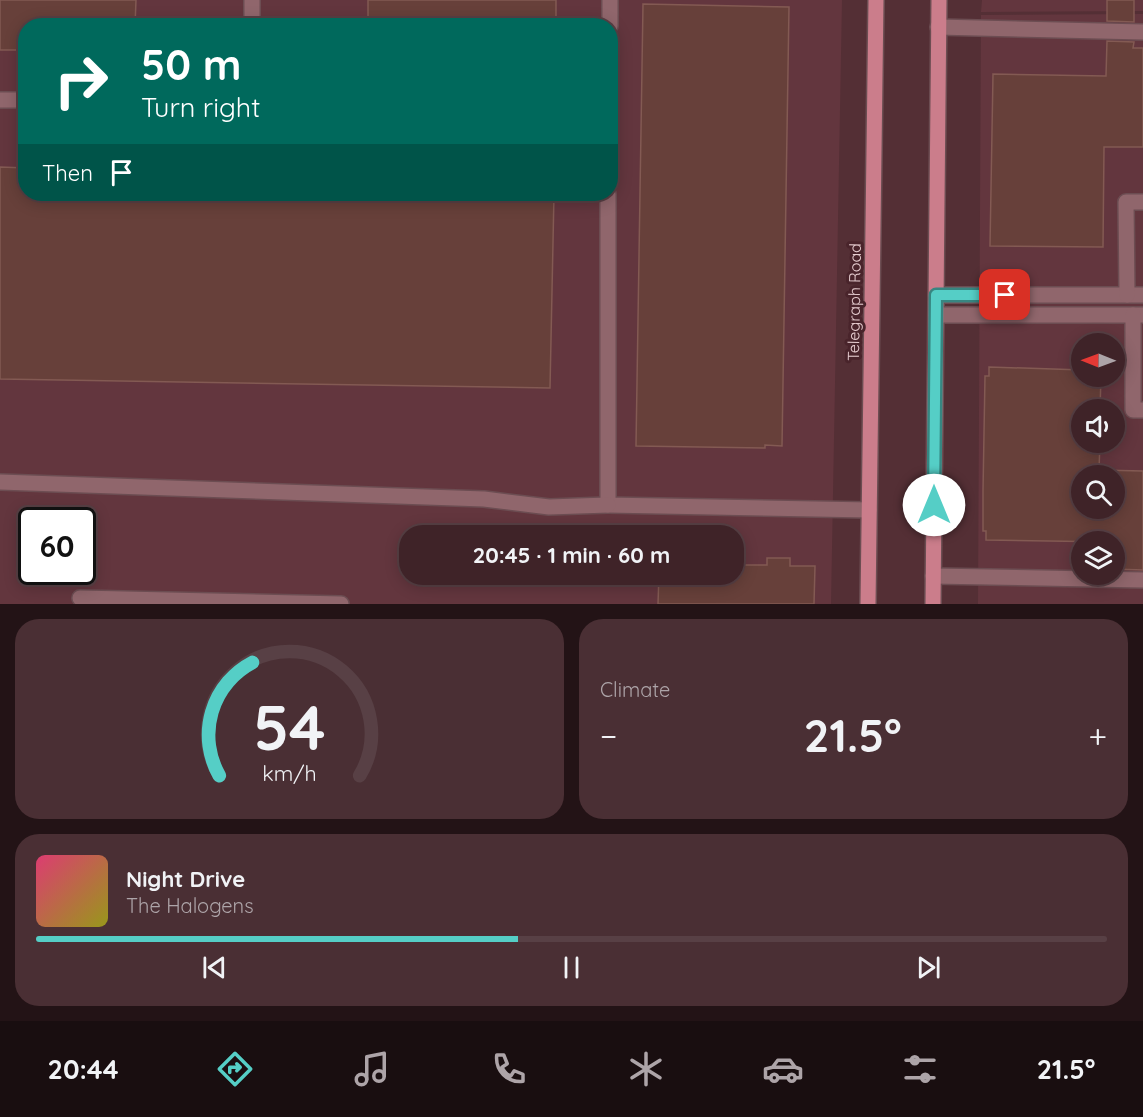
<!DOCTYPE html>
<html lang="en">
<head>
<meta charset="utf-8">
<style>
  body { margin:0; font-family:Quicksand,sans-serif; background:#4a2f34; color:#f1f3f6; height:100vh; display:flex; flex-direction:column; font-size:22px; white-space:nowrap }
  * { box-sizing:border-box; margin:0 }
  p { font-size:20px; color:#ada4a8 }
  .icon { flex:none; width:33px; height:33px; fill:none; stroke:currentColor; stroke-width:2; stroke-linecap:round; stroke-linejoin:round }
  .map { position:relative; height:604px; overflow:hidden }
  .panel { display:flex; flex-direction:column; gap:15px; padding:15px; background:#231316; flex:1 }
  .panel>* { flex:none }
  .guide { position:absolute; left:18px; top:18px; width:600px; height:183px; border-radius:24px; box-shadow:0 3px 15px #0003,0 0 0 2px #584045; background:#00695c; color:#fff; overflow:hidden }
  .needle { width:39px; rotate:271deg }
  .controls { position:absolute; left:1071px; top:333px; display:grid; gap:12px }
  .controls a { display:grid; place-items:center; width:54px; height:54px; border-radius:50%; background:#3f2328; box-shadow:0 3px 15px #0003,0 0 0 2px #584045; font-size:30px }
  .speed { position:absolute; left:18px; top:507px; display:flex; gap:12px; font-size:30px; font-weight:700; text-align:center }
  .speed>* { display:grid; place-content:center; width:78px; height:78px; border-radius:50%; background:#3f2328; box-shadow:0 3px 15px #0003,0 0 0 2px #584045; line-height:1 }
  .speed .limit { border:3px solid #111; border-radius:9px; background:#fff; color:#111 }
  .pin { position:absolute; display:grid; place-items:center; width:51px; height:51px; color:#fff; margin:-26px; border-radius:12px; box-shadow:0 3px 9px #0006 }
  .me { position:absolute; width:66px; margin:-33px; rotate:0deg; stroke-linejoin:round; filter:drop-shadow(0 0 4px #0008) }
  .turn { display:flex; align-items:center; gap:21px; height:126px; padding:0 24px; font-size:27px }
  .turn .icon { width:78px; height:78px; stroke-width:2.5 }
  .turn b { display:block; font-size:42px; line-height:51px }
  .then { display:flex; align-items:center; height:57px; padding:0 24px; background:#0003; gap:12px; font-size:22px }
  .big { font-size:45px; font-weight:700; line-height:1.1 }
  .panel .tile { flex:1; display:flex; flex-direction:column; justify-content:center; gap:9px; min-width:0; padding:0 21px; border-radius:24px; background:#4a2f34 }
  .panel .dial { align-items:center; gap:0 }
  .dial svg { height:156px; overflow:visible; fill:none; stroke:#584045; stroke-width:7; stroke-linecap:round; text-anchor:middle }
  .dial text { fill:#f1f3f6; stroke:none }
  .song { display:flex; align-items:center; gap:18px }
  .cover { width:72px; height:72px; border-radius:9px; background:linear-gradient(135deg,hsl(340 70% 55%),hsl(60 70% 35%)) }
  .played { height:6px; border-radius:3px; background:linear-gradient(90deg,#55cec6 45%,#584045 45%) }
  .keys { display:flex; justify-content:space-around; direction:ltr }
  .heat { display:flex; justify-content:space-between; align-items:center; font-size:33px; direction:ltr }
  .panel .tiles { flex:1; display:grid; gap:15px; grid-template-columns:1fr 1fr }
  .tile:last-child { grid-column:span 2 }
  .trip { position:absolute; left:399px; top:525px; width:345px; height:60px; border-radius:24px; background:#3f2328; box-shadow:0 3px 15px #0003,0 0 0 2px #584045; font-weight:700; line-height:60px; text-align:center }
  .tabs { display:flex; height:96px; justify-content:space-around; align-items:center; background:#190e10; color:#ada4a8 }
  .tabs .icon { width:42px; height:42px }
  .tabs .current { color:#55cec6 }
  .tabs b { font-size:27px; color:#f1f3f6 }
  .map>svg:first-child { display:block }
  .built { fill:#63363e; fill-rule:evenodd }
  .building { fill:#67403a; stroke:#835a53; stroke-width:1.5; fill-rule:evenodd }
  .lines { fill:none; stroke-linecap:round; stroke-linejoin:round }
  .service-casing { stroke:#6c4d52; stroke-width:18 }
  .primary-casing { stroke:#6c4d52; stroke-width:18 }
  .service { stroke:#90666c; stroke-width:15 }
  .primary { stroke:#cb7d8b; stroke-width:15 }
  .route-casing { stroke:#378681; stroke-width:15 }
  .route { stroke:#55cec6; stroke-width:10 }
  .labels { text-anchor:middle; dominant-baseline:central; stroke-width:6; stroke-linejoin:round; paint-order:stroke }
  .street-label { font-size:16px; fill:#e7ced1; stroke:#49242b }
</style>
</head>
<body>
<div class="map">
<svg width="1143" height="604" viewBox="0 0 1143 604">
  <rect width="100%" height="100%" fill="#542f35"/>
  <!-- built -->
  <g class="built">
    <path d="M0,0H842L831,604H0ZM26,26H610V194H26ZM32,520H82V572H32ZM410,536H734V574H410Z"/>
    <polygon points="982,0 1143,0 1143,11 981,12"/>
    <path d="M1143,14V604H978L981,15ZM1082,344H1114V376H1082ZM1082,410H1114V442H1082ZM1082,476H1114V508H1082ZM1082,542H1114V574H1082Z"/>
  </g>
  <!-- building -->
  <g class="building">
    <polygon points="0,0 136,0 135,26 26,26 26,50 0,50"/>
    <rect x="368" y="0" width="188" height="26"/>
    <polygon points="1107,0 1134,0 1134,22 1107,21"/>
    <polygon points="643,4 789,7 782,446 765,445 765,448 636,446"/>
    <polygon points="1107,41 1134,42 1133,48 1143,48 1143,147 1104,147 1103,247 990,246 993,74 1106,76"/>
    <polygon points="0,167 26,168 26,194 554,194 550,388 0,379"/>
    <path d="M989,367L1082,370V376H1101L1100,410H1082V442H1100L1099,470L1143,471V570L1114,569V542L986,540V531H983V491L985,376H989ZM1082,476H1114V508H1082Z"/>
    <polygon points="767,558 790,558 790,566 815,566 814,604 658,604 659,574 734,574 734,565 767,565"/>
  </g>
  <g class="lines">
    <!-- service casing -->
    <g class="service-casing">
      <g id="service">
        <polyline points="252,26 252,0"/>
        <polyline points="610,26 610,0"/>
        <polyline points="938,27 1143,32"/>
        <polyline points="0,100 26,100"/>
        <polyline points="608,194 608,505 869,510"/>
        <polyline points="936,295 1143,295"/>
        <polyline points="1127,295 1126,202 1143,202"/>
        <polyline points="936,315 1143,315"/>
        <polyline points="1133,315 1133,410 1143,410"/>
        <polyline points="0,482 484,499 549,507 608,505"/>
        <polyline points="933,576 1143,580"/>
        <polyline points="80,598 341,604"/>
      </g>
    </g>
    <!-- primary casing -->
    <g class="primary-casing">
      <g id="primary">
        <polyline points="868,604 876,0"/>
        <polyline points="933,604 939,0"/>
      </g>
    </g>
    <!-- service -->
    <use href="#service" class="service"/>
    <!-- primary -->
    <use href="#primary" class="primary"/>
  </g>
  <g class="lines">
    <!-- route casing -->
    <g class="route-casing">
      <polyline id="route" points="934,505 936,295 1005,295"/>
    </g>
    <!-- route -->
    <use href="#route" class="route"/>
  </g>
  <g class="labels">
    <!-- street labels -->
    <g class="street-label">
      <text transform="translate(854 302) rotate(-89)">Telegraph Road</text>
    </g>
  </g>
</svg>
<div class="controls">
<a><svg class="needle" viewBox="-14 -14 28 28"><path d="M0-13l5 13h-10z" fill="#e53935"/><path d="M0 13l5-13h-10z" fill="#ada4a8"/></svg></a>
<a><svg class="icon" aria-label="sound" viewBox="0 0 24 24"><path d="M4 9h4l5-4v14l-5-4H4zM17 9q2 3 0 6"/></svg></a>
<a><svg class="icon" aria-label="search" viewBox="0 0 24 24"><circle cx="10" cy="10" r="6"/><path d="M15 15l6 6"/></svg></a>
<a><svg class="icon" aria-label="layers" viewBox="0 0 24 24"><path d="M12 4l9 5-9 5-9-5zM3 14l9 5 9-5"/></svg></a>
</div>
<div class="speed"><div class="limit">60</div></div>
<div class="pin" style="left:1005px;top:295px;background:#d93025"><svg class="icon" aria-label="arrive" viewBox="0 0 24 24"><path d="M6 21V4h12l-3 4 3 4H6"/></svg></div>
<svg class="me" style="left:934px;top:505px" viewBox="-20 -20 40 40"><circle r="19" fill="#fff"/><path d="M0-13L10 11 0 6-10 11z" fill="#55cec6"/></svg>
<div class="trip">20:45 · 1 min · 60 m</div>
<div class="guide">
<div class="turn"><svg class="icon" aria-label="right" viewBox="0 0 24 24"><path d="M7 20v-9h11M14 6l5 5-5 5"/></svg><div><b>50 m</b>Turn right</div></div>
<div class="then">Then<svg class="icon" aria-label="arrive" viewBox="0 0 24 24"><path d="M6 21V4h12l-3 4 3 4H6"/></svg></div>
</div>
</div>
<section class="panel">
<div class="tiles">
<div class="tile dial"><svg viewBox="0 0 100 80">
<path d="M14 69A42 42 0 1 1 86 69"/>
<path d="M14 69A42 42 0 0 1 31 11" stroke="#55cec6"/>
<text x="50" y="56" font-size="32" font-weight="700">54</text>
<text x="50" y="72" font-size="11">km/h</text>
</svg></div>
<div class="tile"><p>Climate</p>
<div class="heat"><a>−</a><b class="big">21.5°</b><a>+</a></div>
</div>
<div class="tile">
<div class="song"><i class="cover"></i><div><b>Night Drive</b><p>The Halogens</p></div></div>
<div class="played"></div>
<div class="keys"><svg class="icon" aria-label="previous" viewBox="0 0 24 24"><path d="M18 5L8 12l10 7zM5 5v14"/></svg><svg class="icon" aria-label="pause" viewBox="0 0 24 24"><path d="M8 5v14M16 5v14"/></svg><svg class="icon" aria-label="next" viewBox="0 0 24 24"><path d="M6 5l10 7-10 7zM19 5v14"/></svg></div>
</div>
</div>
</section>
<nav class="tabs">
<b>20:44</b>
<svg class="icon current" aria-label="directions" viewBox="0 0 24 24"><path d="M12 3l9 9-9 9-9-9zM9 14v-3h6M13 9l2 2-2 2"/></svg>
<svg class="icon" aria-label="music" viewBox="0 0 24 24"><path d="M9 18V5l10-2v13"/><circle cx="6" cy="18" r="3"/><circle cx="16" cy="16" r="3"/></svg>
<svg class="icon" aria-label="phone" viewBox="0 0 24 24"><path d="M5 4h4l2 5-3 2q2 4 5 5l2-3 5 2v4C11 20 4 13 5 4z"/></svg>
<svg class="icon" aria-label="climate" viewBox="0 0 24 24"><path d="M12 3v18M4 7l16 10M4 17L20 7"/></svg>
<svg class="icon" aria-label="car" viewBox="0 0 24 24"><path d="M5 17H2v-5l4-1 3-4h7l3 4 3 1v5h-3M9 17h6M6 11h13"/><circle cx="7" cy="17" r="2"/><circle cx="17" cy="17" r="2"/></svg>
<svg class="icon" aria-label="filters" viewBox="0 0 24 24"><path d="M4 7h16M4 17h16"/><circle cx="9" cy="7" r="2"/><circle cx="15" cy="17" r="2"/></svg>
<b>21.5°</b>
</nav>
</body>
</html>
